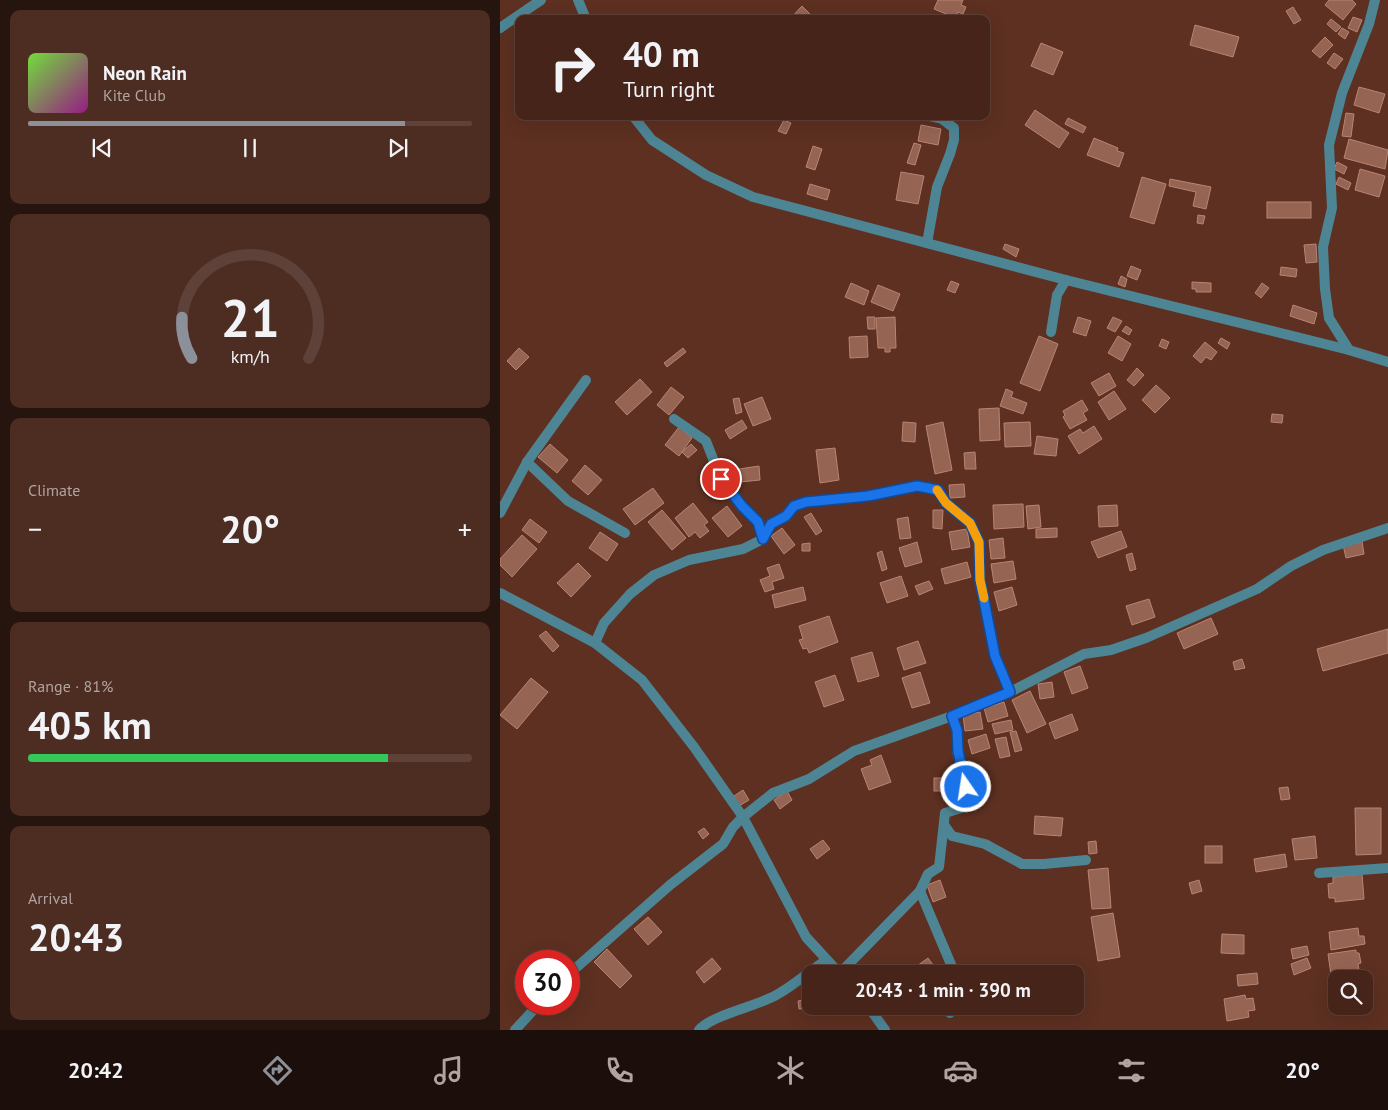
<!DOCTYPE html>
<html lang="en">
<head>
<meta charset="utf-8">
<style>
  body { margin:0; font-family:"PT Sans",sans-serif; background:#4d2c22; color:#f1f3f6; height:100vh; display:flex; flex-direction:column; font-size:19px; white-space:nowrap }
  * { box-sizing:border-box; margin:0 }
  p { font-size:16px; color:#b0a4a2 }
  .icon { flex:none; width:28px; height:28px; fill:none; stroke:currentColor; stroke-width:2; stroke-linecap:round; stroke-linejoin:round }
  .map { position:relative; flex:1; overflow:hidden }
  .side { display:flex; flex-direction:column; gap:10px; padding:10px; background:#26140e; width:500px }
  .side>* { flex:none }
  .hud { position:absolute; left:15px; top:15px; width:475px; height:105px; border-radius:10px; box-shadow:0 5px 20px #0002,0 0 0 1px #5e4138; background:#462419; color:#f1f3f6; overflow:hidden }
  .tools { position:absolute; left:828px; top:970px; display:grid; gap:10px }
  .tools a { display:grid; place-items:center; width:45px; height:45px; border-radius:10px; background:#462419; box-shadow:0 5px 20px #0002,0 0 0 1px #5e4138; font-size:25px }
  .speed { position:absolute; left:15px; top:950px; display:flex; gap:10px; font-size:25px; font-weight:700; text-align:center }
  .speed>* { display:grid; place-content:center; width:65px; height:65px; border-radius:50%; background:#462419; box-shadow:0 5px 20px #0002,0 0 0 1px #5e4138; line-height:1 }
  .speed .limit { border:8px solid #d22; background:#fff; color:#111 }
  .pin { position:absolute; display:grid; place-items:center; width:42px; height:42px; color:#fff; margin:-21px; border:2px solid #fff; border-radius:50%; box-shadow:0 1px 5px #0007 }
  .me { position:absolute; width:55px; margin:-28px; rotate:347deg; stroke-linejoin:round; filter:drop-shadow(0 0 4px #0008) }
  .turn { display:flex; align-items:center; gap:18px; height:105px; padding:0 25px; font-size:22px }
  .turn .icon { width:65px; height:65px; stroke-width:2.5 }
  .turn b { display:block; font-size:35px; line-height:42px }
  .big { font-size:38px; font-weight:700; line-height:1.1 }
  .side .widget { flex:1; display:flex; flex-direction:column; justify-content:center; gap:8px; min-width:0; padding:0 18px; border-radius:10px; background:#4d2c22 }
  .side .dial { align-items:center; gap:0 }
  .dial svg { height:130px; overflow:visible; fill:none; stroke:#5e4138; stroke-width:7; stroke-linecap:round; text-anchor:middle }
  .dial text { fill:#f1f3f6; stroke:none }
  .song { display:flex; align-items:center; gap:15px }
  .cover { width:60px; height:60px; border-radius:8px; background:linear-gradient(135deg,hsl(100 70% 55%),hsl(310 70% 35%)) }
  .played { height:5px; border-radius:2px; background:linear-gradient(90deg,#8c9099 85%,#5e4138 85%) }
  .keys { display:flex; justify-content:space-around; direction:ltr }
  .heat { display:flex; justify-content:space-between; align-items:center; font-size:28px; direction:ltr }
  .charge { height:8px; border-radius:4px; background:linear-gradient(90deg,#34c759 81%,#5e4138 0) }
  .trip { position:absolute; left:302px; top:965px; width:282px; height:50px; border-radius:10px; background:#462419; box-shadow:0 5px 20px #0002,0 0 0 1px #5e4138; font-weight:700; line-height:50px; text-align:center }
  .dock { display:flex; height:80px; justify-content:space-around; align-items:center; background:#1c0e0a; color:#b0a4a2 }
  .dock .icon { width:35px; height:35px }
  .dock .active { color:#8c9099 }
  .dock b { font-size:22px; color:#f1f3f6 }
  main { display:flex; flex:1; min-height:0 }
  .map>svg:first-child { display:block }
  .building { fill:#966453; stroke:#ba8473 }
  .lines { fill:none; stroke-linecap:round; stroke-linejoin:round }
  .minor { stroke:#4d8595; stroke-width:10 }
  .route-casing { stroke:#114b97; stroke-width:12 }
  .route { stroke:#1a73e8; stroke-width:9 }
  .slow { stroke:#f59e0b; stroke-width:9 }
</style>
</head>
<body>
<main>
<section class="side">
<div class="widget">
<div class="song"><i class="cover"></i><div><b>Neon Rain</b><p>Kite Club</p></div></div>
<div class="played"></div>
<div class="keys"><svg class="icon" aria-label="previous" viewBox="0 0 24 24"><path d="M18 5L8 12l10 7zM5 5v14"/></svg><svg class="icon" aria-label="pause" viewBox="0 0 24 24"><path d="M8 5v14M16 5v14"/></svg><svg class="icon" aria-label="next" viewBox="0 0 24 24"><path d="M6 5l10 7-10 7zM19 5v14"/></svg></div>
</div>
<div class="widget dial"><svg viewBox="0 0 100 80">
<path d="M14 69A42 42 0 1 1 86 69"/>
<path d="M14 69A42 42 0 0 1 8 44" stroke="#8c9099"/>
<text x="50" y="56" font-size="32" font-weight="700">21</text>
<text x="50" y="72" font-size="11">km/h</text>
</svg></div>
<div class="widget"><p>Climate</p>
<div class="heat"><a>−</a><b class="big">20°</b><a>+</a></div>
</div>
<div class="widget"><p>Range · 81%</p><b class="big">405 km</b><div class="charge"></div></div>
<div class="widget"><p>Arrival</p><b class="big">20:43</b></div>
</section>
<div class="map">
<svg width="888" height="1030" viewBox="0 0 888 1030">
  <rect width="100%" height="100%" fill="#5d3021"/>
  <!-- building -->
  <g class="building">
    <polygon points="438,0 463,0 461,5 466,7 463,14 458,12 456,18 434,9"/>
    <polygon points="829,0 852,0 856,4 843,20 825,5"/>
    <polygon points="302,6 315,19 290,19"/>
    <polygon points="793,7 801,20 794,24 786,11"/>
    <polygon points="853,17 862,20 857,32 848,28"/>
    <polygon points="831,19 841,27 836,32 827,24"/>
    <polygon points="695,25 739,37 733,57 690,45"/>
    <polygon points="842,28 849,32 845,39 838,34"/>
    <polygon points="825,37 833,45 820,58 812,51"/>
    <polygon points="541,43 563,52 553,75 531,66"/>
    <polygon points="834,53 843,59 835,69 827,63"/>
    <polygon points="859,87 885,94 879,113 854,105"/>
    <polygon points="535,110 569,133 559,148 525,125"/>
    <polygon points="846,113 854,114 851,137 842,136"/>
    <polygon points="568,118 586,127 583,133 565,124"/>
    <polygon points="284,120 291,123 286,134 278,131"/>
    <polygon points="421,125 441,129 438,145 418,141"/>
    <polygon points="594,138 618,148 617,151 624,153 619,167 587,155"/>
    <polygon points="849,139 888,150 885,169 844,158"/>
    <polygon points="414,143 421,145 415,165 407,163"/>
    <polygon points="313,146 322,149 315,170 306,167"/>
    <polygon points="837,162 847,167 844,174 834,169"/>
    <polygon points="860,169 885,176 879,197 855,190"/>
    <polygon points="401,172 424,176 418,204 396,200"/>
    <polygon points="642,177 666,184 654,224 630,217"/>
    <polygon points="839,177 851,183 848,190 836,184"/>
    <polygon points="670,179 711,187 706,209 693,206 696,192 669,186"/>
    <polygon points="310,184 330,190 327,200 307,194"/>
    <rect x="767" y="202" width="44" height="16"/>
    <polygon points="698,215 705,216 703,224 697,223"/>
    <polygon points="505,244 519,249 516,257 503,249"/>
    <polygon points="816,244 817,262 806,263 804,245"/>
    <polygon points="631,266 641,270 637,280 627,276"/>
    <polygon points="781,267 797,269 796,277 780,275"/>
    <polygon points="621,276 627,279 625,287 618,284"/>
    <polygon points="451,281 459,284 455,293 447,290"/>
    <polygon points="692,282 711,283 711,292 696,292 696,289 692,289"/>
    <polygon points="351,283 369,291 364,305 345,297"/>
    <polygon points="762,283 769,288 761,298 755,293"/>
    <polygon points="378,285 400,294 393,311 371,302"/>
    <polygon points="793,305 817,313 814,324 790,316"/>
    <polygon points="367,317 375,317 375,329 368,329"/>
    <polygon points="395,317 396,348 390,348 390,352 385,352 385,348 378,348 376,318"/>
    <polygon points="578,317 591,321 586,336 573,332"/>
    <polygon points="613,317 622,321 615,332 607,328"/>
    <polygon points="626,326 632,330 629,335 622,331"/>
    <polygon points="367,336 368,357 350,358 349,337"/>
    <polygon points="539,336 558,344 540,391 520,383"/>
    <polygon points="618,336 631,344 622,361 608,353"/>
    <polygon points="721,338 730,343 727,349 718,343"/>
    <polygon points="662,339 669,342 666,349 659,346"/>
    <polygon points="705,342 717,352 711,360 706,357 701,363 693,356"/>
    <polygon points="19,348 29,357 16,370 7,361"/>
    <polygon points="183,348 186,352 167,367 164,363"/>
    <polygon points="637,368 644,375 634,386 627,380"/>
    <polygon points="609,373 616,386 599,396 591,383"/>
    <polygon points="140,379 152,392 127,415 115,402"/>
    <polygon points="656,385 670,398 655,413 642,400"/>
    <polygon points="171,387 184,397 169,415 157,405"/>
    <polygon points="506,389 513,392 511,397 527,403 523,414 500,406"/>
    <polygon points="614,391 626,409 609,420 598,402"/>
    <polygon points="262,397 271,419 253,426 244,404"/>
    <polygon points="239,398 242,412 236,414 233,399"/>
    <polygon points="582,400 588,410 583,413 587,420 570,429 563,417 565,415 563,411"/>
    <polygon points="499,408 500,440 480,441 479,409"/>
    <polygon points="772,414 783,415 782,423 771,422"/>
    <polygon points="242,420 247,428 230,439 225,430"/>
    <polygon points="403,422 416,423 415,442 402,441"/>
    <polygon points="443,422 452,470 435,474 426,426"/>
    <polygon points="530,422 531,446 505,447 504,423"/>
    <polygon points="594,426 602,439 579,454 568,436 580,429 583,433"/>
    <polygon points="179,427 192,438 179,456 165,445"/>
    <polygon points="537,436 558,439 556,456 534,454"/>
    <polygon points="50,444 68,460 57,473 38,457"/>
    <polygon points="191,444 197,450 188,458 182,452"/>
    <polygon points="335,448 339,480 320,483 316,450"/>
    <polygon points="475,452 476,469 465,469 464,453"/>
    <polygon points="85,465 102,480 88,495 72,481"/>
    <polygon points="259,466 260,480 240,482 239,469"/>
    <polygon points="464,484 465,497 450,498 449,485"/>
    <polygon points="153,488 164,503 135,525 123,509"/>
    <polygon points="193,503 208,522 204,525 209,531 200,538 195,532 189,537 175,518"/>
    <polygon points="523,504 524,527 494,529 493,505"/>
    <polygon points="539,505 541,527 528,529 526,506"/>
    <polygon points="617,505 618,526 599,527 598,506"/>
    <polygon points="227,506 242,526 228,537 212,518"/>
    <polygon points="162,510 186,538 172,550 148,522"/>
    <polygon points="433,510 443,510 442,529 433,528"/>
    <polygon points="311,513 322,531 316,535 304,517"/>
    <polygon points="408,517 411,538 400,539 397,519"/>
    <polygon points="30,519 47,532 39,543 22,530"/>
    <polygon points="282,528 295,545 284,554 271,536"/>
    <polygon points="557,528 557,537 536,538 536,529"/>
    <polygon points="467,529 470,547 452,550 449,532"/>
    <polygon points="621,531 627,547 598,558 591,542"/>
    <polygon points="100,532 118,544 107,561 89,548"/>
    <polygon points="22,535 37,549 12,577 0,565 0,559"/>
    <polygon points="503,538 505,558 491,559 489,540"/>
    <polygon points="862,541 864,554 846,558 843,545"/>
    <polygon points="417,542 422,562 405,567 399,548"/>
    <polygon points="310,543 310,551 302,551 302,544"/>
    <polygon points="382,551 387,569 382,571 377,553"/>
    <polygon points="632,553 636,569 630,571 626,555"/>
    <polygon points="513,561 516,579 494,583 491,564"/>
    <polygon points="467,562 471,577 445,584 441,569"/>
    <polygon points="78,563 91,576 71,597 57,583"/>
    <polygon points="279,564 284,578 272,582 274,589 265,592 260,580 270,576 267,568"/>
    <polygon points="401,576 408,596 387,603 380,583"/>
    <polygon points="429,581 433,589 419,595 415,586"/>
    <polygon points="303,587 306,600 275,608 272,595"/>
    <polygon points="512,587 517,605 499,611 494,592"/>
    <polygon points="649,599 655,617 632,625 626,606"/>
    <polygon points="329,616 338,642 309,653 307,648 303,649 299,640 303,639 299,626"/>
    <polygon points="711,618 718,634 684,649 677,633"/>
    <polygon points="888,629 888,653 823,671 817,649"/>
    <polygon points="46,631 59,646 53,652 39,636"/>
    <polygon points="418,641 426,663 404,670 397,648"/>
    <polygon points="372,652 379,676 358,682 351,658"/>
    <polygon points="742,659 745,668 735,670 733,662"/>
    <polygon points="580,666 588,688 572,694 564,672"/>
    <polygon points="420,672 430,703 412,708 402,678"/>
    <polygon points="335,675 344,700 324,707 315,682"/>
    <polygon points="31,678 48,692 17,729 0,715"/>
    <polygon points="552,682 554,697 540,699 538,684"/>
    <polygon points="530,691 546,724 527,733 512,700"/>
    <polygon points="504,702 508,716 488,722 484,708"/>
    <polygon points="480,712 483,729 465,731 463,715"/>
    <polygon points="572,714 578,730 555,739 549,723"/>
    <polygon points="511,720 513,730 495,734 492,724"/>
    <polygon points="516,731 522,750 515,752 510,732"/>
    <polygon points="486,734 490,748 472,754 468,740"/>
    <polygon points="506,737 510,756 500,758 495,739"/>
    <polygon points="381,755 391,782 369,790 361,769 372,765 370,760"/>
    <rect x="434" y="778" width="20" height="13"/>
    <polygon points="788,787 790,799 781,800 779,788"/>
    <polygon points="243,790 249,800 239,806 234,796"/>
    <polygon points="287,791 292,800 280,809 274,800"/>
    <polygon points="855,808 881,808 881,854 856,855"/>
    <polygon points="535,816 563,818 561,836 534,834"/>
    <polygon points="204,828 209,834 203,839 198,832"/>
    <polygon points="815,836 817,858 795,860 792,839"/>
    <polygon points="323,840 330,849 317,859 310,849"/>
    <polygon points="596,841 597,853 589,854 588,842"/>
    <rect x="705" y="846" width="17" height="17"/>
    <polygon points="785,854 787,867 756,872 754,859"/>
    <polygon points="608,868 611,908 592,909 588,870"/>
    <polygon points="862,874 864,899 835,902 835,898 829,898 828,884 833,883 833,877"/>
    <polygon points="440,880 446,897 433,902 427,885"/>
    <polygon points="699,880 702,891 692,894 689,883"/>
    <polygon points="613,913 620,957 598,961 591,917"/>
    <polygon points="148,917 162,932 148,945 134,929"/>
    <polygon points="858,928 859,936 864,936 865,944 831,950 829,932"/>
    <polygon points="722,934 744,935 744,954 721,953"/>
    <polygon points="807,946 809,955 793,959 791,949"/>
    <polygon points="107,949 132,976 120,988 94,962"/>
    <polygon points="856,950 856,953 859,953 861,963 858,964 859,970 831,975 828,954"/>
    <polygon points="212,958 221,969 204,983 196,972"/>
    <polygon points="428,958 439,973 412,974 410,971"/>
    <polygon points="807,958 811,968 794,975 791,964"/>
    <polygon points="757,973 758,984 738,986 737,975"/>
    <polygon points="745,995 746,999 753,998 755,1010 748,1011 749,1017 727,1021 724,999"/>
    <polygon points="308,999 310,1008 299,1009 298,1001"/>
  </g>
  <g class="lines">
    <!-- minor -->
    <g class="minor">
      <polyline points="78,0 86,19"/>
      <polyline points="0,28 41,0"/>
      <polyline points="133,116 152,140 206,175 253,197 566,280 849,350 888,362"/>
      <polyline points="427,243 437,187 450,154 454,140 454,128 442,119 429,116"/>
      <polyline points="551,332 557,295 566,280"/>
      <polyline points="849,350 829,318 825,289 823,247 832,208 829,145 842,93 869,24 875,0"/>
      <polyline points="174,419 206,441 221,479 242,506 258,522 263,539"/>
      <polyline points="27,462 68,501 125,533"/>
      <polyline points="0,513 27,462 86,380"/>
      <polyline points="0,593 95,643 142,680 194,747 243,817 306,937 340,974"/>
      <polyline points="95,643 104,623 130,594 154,575 189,560 243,549 263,539 271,524 286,517 293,506 307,502 368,496 417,486 438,490 446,503 470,523 479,543 480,579 495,656 510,692"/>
      <polyline points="444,825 452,836 485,844 522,864 544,864 586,860"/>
      <polyline points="819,873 888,868"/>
      <polyline points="420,891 455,974"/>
      <polyline points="340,973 420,891 428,874 439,867 445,813 471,805 457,751 457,730 452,716"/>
      <polyline points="69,974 170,885 223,844 233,827 243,817 273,793 309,779 354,751 452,716 510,692 584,654 611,650 646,638 757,589 791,566 823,550 888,528"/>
      <polyline points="368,1006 385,1030"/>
      <polyline points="450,1013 456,1006"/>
      <polyline points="15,1030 39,1004"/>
      <path d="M199,1030C213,1014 257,1007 278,994C294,985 310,971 326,960"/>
    </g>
  </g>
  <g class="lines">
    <!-- route casing -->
    <g class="route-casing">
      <polyline id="route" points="221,479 242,506 258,522 263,539 271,524 286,516 294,506 306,502 368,496 417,486 438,490 446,503 470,523 479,542 480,580 495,656 510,692 452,716 457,730 458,751 466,787"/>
    </g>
    <!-- route -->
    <use href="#route" class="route"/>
    <!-- slow -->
    <polyline class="slow" points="437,490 446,503 470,523 479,542 480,580 484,598"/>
  </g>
</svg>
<div class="tools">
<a><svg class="icon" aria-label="search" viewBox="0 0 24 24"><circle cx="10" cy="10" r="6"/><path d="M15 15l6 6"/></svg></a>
</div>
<div class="speed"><div class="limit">30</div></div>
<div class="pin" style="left:221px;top:479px;background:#d93025"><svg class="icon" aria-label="arrive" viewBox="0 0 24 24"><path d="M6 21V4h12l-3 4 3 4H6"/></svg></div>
<svg class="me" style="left:466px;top:787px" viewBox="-20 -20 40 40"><circle r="17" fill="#1a73e8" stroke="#fff" stroke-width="3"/><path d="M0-11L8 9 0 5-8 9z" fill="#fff"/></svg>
<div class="trip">20:43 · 1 min · 390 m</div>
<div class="hud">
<div class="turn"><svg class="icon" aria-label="right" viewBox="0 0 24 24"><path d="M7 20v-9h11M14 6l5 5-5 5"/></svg><div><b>40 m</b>Turn right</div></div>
</div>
</div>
</main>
<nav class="dock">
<b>20:42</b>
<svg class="icon active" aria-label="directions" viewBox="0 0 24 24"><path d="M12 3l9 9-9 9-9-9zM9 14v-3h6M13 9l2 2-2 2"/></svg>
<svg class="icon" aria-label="music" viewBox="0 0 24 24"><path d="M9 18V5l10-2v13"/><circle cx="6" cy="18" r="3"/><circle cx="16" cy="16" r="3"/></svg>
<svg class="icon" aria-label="phone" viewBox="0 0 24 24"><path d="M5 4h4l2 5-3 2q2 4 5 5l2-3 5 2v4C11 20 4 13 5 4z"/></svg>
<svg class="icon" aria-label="climate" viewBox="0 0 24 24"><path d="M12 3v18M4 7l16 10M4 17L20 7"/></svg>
<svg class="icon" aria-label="car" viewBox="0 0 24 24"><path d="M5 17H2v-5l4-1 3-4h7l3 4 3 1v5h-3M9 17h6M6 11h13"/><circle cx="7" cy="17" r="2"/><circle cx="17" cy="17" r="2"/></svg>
<svg class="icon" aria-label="filters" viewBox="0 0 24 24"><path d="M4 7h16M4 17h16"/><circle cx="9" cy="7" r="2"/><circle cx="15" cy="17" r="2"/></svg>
<b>20°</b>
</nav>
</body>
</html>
